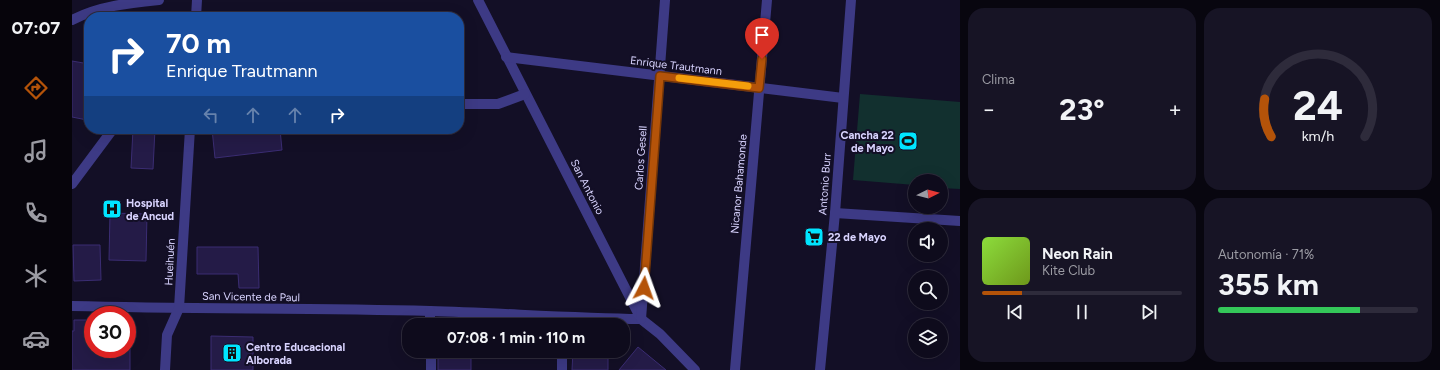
<!DOCTYPE html>
<html lang="es">
<head>
<meta charset="utf-8">
<style>
  body { margin:0; font-family:Figtree,sans-serif; background:#171425; color:#f1f3f6; height:100vh; display:flex; flex-direction:column; font-size:15px; white-space:nowrap }
  * { box-sizing:border-box; margin:0 }
  p { font-size:13px; color:#9b9ba3 }
  .icon { flex:none; width:22px; height:22px; fill:none; stroke:currentColor; stroke-width:2; stroke-linecap:round; stroke-linejoin:round }
  .map { position:relative; flex:1; overflow:hidden }
  .panel { display:flex; flex-direction:column; gap:8px; padding:8px; background:#08060f; width:480px }
  .panel>* { flex:none }
  .hud { position:absolute; left:12px; top:12px; width:380px; height:122px; border-radius:16px; box-shadow:0 4px 16px #0002,0 0 0 1px #2e2b3b; background:#1a4fa0; color:#fff; overflow:hidden }
  .needle { width:26px; rotate:84deg }
  .controls { position:absolute; left:836px; top:174px; display:grid; gap:8px }
  .controls a { display:grid; place-items:center; width:40px; height:40px; border-radius:50%; background:#0e0b1c; box-shadow:0 4px 16px #0002,0 0 0 1px #2e2b3b; font-size:20px }
  .speed { position:absolute; left:12px; top:306px; display:flex; gap:8px; font-size:20px; font-weight:700; text-align:center }
  .speed>* { display:grid; place-content:center; width:52px; height:52px; border-radius:50%; background:#0e0b1c; box-shadow:0 4px 16px #0002,0 0 0 1px #2e2b3b; line-height:1 }
  .speed .limit { border:6px solid #d22; background:#fff; color:#111 }
  .pin { position:absolute; display:grid; place-items:center; width:34px; height:34px; color:#fff; margin:-41px -17px; border-radius:50% 50% 50% 0; rotate:-45deg; box-shadow:0 0 4px #0007 }
  .pin .icon { rotate:45deg }
  .me { position:absolute; width:44px; margin:-22px; rotate:4deg; stroke-linejoin:round; filter:drop-shadow(0 0 3px #0008) }
  .turn { display:flex; align-items:center; gap:14px; height:84px; padding:0 16px; font-size:18px }
  .turn .icon { width:52px; height:52px; stroke-width:2.5 }
  .turn b { display:block; font-size:28px; line-height:34px }
  .lanes { display:flex; align-items:center; height:38px; padding:0 16px; background:#0003; justify-content:center; gap:20px; direction:ltr }
  .lanes .off { opacity:.35 }
  .big { font-size:30px; font-weight:700; line-height:1.1 }
  .panel .tile { flex:1; display:flex; flex-direction:column; justify-content:center; gap:6px; min-width:0; padding:0 14px; border-radius:16px; background:#171425 }
  .panel .dial { align-items:center; gap:0 }
  .dial svg { height:104px; overflow:visible; fill:none; stroke:#2e2b3b; stroke-width:7; stroke-linecap:round; text-anchor:middle }
  .dial text { fill:#f1f3f6; stroke:none }
  .song { display:flex; align-items:center; gap:12px }
  .cover { width:48px; height:48px; border-radius:6px; background:linear-gradient(135deg,hsl(90 70% 55%),hsl(80 70% 35%)) }
  .played { height:4px; border-radius:2px; background:linear-gradient(90deg,#b45309 20%,#2e2b3b 20%) }
  .keys { display:flex; justify-content:space-around; direction:ltr }
  .heat { display:flex; justify-content:space-between; align-items:center; font-size:22px; direction:ltr }
  .charge { height:6px; border-radius:3px; background:linear-gradient(90deg,#34c759 71%,#2e2b3b 0) }
  .panel .tiles { flex:1; display:grid; gap:8px; grid-template-columns:repeat(2,1fr) }
  .trip { position:absolute; left:330px; top:318px; width:228px; height:40px; border-radius:16px; background:#0e0b1c; box-shadow:0 4px 16px #0002,0 0 0 1px #2e2b3b; font-weight:700; line-height:40px; text-align:center }
  main { display:flex; flex:1; min-height:0 }
  .tabs { display:flex; flex-direction:column; width:72px; justify-content:space-around; align-items:center; background:#06040b; color:#9b9ba3 }
  .tabs .icon { width:28px; height:28px }
  .tabs .selected { color:#b45309 }
  .tabs b { font-size:18px; color:#f1f3f6 }
  .map>svg:first-child { display:block }
  .green { fill:#12302f }
  .building { fill:#241b47; stroke:#3b2d73 }
  .lines { fill:none; stroke-linecap:round; stroke-linejoin:round }
  .minor { stroke:#3d3a85; stroke-width:10 }
  .route-casing { stroke:#753606; stroke-width:10 }
  .route { stroke:#b45309; stroke-width:7 }
  .slow { stroke:#f59e0b; stroke-width:7 }
  .labels { text-anchor:middle; dominant-baseline:central; stroke-width:4; stroke-linejoin:round; paint-order:stroke }
  .street-label { font-size:11px; fill:#d9d4ff; stroke:#130f26 }
  .poi-label { font-size:11px; font-weight:bold; fill:#d9d4ff; stroke:#130f26; text-anchor:start }
</style>
</head>
<body>
<main>
<nav class="tabs">
<b>07:07</b>
<svg class="icon selected" aria-label="directions" viewBox="0 0 24 24"><path d="M12 3l9 9-9 9-9-9zM9 14v-3h6M13 9l2 2-2 2"/></svg>
<svg class="icon" aria-label="music" viewBox="0 0 24 24"><path d="M9 18V5l10-2v13"/><circle cx="6" cy="18" r="3"/><circle cx="16" cy="16" r="3"/></svg>
<svg class="icon" aria-label="phone" viewBox="0 0 24 24"><path d="M5 4h4l2 5-3 2q2 4 5 5l2-3 5 2v4C11 20 4 13 5 4z"/></svg>
<svg class="icon" aria-label="climate" viewBox="0 0 24 24"><path d="M12 3v18M4 7l16 10M4 17L20 7"/></svg>
<svg class="icon" aria-label="car" viewBox="0 0 24 24"><path d="M5 17H2v-5l4-1 3-4h7l3 4 3 1v5h-3M9 17h6M6 11h13"/><circle cx="7" cy="17" r="2"/><circle cx="17" cy="17" r="2"/></svg>
</nav>
<div class="map">
<svg width="888" height="370" viewBox="0 0 888 370">
  <rect width="100%" height="100%" fill="#130f26"/>
  <!-- green -->
  <polygon class="green" points="788,94 888,102 888,189 869,188 869,181 843,181 843,185 781,180"/>
  <!-- building -->
  <g class="building">
    <polygon points="0,61 17,64 17,108 15,120 0,117"/>
    <polygon points="61,129 83,129 81,169 59,168"/>
    <polygon points="140,129 208,129 210,150 143,158"/>
    <polygon points="38,213 75,214 74,261 37,260"/>
    <polygon points="1,245 28,245 29,280 2,281"/>
    <polygon points="125,247 186,247 187,288 167,288 166,274 125,274"/>
    <polygon points="2,320 18,320 18,332 21,332 21,349 58,349 58,370 0,370 0,331 2,331"/>
    <polygon points="139,336 181,337 181,370 139,370"/>
    <polygon points="566,347 594,370 547,370"/>
    <rect x="366" y="351" width="33" height="19"/>
    <polygon points="501,351 536,351 536,370 500,370"/>
  </g>
  <g class="lines">
    <!-- minor -->
    <g class="minor">
      <polyline points="406,0 569,319 588,334 623,370"/>
      <polyline points="124,17 125,0"/>
      <path d="M0,20C27,6 57,3 87,0"/>
      <polyline points="434,57 771,98"/>
      <polyline points="387,104 426,104 453,94"/>
      <polyline points="0,184 41,129"/>
      <polyline points="763,213 888,221"/>
      <path d="M0,306C119,309 238,308 358,311C428,313 499,318 569,319"/>
      <polyline points="358,311 358,325"/>
      <polyline points="569,319 593,0"/>
      <polyline points="359,351 359,370"/>
      <polyline points="490,351 490,370"/>
      <polyline points="93,370 95,335 107,308 118,129"/>
      <polyline points="663,370 695,0"/>
      <polyline points="748,370 763,213 779,0"/>
    </g>
  </g>
  <g class="lines">
    <!-- route casing -->
    <g class="route-casing">
      <polyline id="route" points="572,288 588,76 687,88 690,59"/>
    </g>
    <!-- route -->
    <use href="#route" class="route"/>
    <!-- slow -->
    <polyline class="slow" points="607,78 676,86"/>
  </g>
  <!-- icons -->
  <defs>
    <g id="stadium-square" transform="scale(1)"><rect x="-9" y="-9" width="18" height="18" rx="4" fill="#00e5ff" stroke="#130f26"/><path d="M0-5a6.5 5 0 1 0 0 10a6.5 5 0 1 0 0-10ZM-3.5-1.8h7v3.6h-7Z" fill="#111"/></g>
    <g id="hospital-square" transform="scale(1)"><rect x="-9" y="-9" width="18" height="18" rx="4" fill="#00e5ff" stroke="#130f26"/><path d="M-5-5h3v3.5h4V-5h3V5h-3V1.5h-4V5h-3Z" fill="#111"/></g>
    <g id="supermarket-square" transform="scale(1)"><rect x="-9" y="-9" width="18" height="18" rx="4" fill="#00e5ff" stroke="#130f26"/><path d="M-6-5.5h2.5l.6 2H6L4.5 2H-2.5L-4.4-4H-6ZM-1.5 3.2a1.3 1.3 0 1 0 .1 0ZM3 3.2a1.3 1.3 0 1 0 .1 0Z" fill="#111"/></g>
    <g id="building-square" transform="scale(1)"><rect x="-9" y="-9" width="18" height="18" rx="4" fill="#00e5ff" stroke="#130f26"/><path d="M-4-6H4V6H1V3H-1V6H-4ZM-2.5-4.3h1.7v1.8h-1.7ZM.8-4.3h1.7v1.8H.8ZM-2.5-1h1.7V.8h-1.7ZM.8-1h1.7V.8H.8Z" fill="#111"/></g>
  </defs>
  <g fill-rule="evenodd">
    <use href="#stadium-square" x="836" y="141"/>
    <use href="#hospital-square" x="40" y="209"/>
    <use href="#supermarket-square" x="742" y="237"/>
    <use href="#building-square" x="160" y="353"/>
  </g>
  <g class="labels">
    <!-- street labels -->
    <g class="street-label">
      <text transform="translate(604 66) rotate(7)">Enrique Trautmann</text>
      <text transform="translate(569 158) rotate(-86)">Carlos Gesell</text>
      <text transform="translate(667 184) rotate(-85)">Nicanor Bahamonde</text>
      <text transform="translate(753 184) rotate(-86)">Antonio Burr</text>
      <text transform="translate(515 187) rotate(63)">San Antonio</text>
      <text transform="translate(98 262) rotate(-87)">Hueihuén</text>
      <text transform="translate(179 297) rotate(1)">San Vicente de Paul</text>
    </g>
    <!-- poi labels -->
    <g class="poi-label">
      <text x="822" y="135" text-anchor="end">Cancha 22<tspan x="822" dy="13">de Mayo</tspan></text>
      <text x="54" y="203">Hospital<tspan x="54" dy="13">de Ancud</tspan></text>
      <text x="756" y="237">22 de Mayo</text>
      <text x="174" y="347">Centro Educacional<tspan x="174" dy="13">Alborada</tspan></text>
    </g>
  </g>
</svg>
<div class="controls">
<a><svg class="needle" viewBox="-14 -14 28 28"><path d="M0-13l5 13h-10z" fill="#e53935"/><path d="M0 13l5-13h-10z" fill="#9b9ba3"/></svg></a>
<a><svg class="icon" aria-label="sound" viewBox="0 0 24 24"><path d="M4 9h4l5-4v14l-5-4H4zM17 9q2 3 0 6"/></svg></a>
<a><svg class="icon" aria-label="search" viewBox="0 0 24 24"><circle cx="10" cy="10" r="6"/><path d="M15 15l6 6"/></svg></a>
<a><svg class="icon" aria-label="layers" viewBox="0 0 24 24"><path d="M12 4l9 5-9 5-9-5zM3 14l9 5 9-5"/></svg></a>
</div>
<div class="speed"><div class="limit">30</div></div>
<div class="pin" style="left:690px;top:59px;background:#d93025"><svg class="icon" aria-label="arrive" viewBox="0 0 24 24"><path d="M6 21V4h12l-3 4 3 4H6"/></svg></div>
<svg class="me" style="left:572px;top:288px" viewBox="-20 -20 40 40"><path d="M0-17L14 15 0 8-14 15z" fill="#b45309" stroke="#fff" stroke-width="4"/></svg>
<div class="trip">07:08 · 1 min · 110 m</div>
<div class="hud">
<div class="turn"><svg class="icon" aria-label="right" viewBox="0 0 24 24"><path d="M7 20v-9h11M14 6l5 5-5 5"/></svg><div><b>70 m</b>Enrique Trautmann</div></div>
<div class="lanes"><svg class="icon off" aria-label="left" viewBox="0 0 24 24"><path d="M17 20v-9H6M10 6l-5 5 5 5"/></svg><svg class="icon off" aria-label="ahead" viewBox="0 0 24 24"><path d="M12 20V5M6 11l6-6 6 6"/></svg><svg class="icon off" aria-label="ahead" viewBox="0 0 24 24"><path d="M12 20V5M6 11l6-6 6 6"/></svg><svg class="icon" aria-label="right" viewBox="0 0 24 24"><path d="M7 20v-9h11M14 6l5 5-5 5"/></svg></div>
</div>
</div>
<section class="panel">
<div class="tiles">
<div class="tile"><p>Clima</p>
<div class="heat"><a>−</a><b class="big">23°</b><a>+</a></div>
</div>
<div class="tile dial"><svg viewBox="0 0 100 80">
<path d="M14 69A42 42 0 1 1 86 69"/>
<path d="M14 69A42 42 0 0 1 9 40" stroke="#b45309"/>
<text x="50" y="56" font-size="32" font-weight="700">24</text>
<text x="50" y="72" font-size="11">km/h</text>
</svg></div>
<div class="tile">
<div class="song"><i class="cover"></i><div><b>Neon Rain</b><p>Kite Club</p></div></div>
<div class="played"></div>
<div class="keys"><svg class="icon" aria-label="previous" viewBox="0 0 24 24"><path d="M18 5L8 12l10 7zM5 5v14"/></svg><svg class="icon" aria-label="pause" viewBox="0 0 24 24"><path d="M8 5v14M16 5v14"/></svg><svg class="icon" aria-label="next" viewBox="0 0 24 24"><path d="M6 5l10 7-10 7zM19 5v14"/></svg></div>
</div>
<div class="tile"><p>Autonomía · 71%</p><b class="big">355 km</b><div class="charge"></div></div>
</div>
</section>
</main>
</body>
</html>
